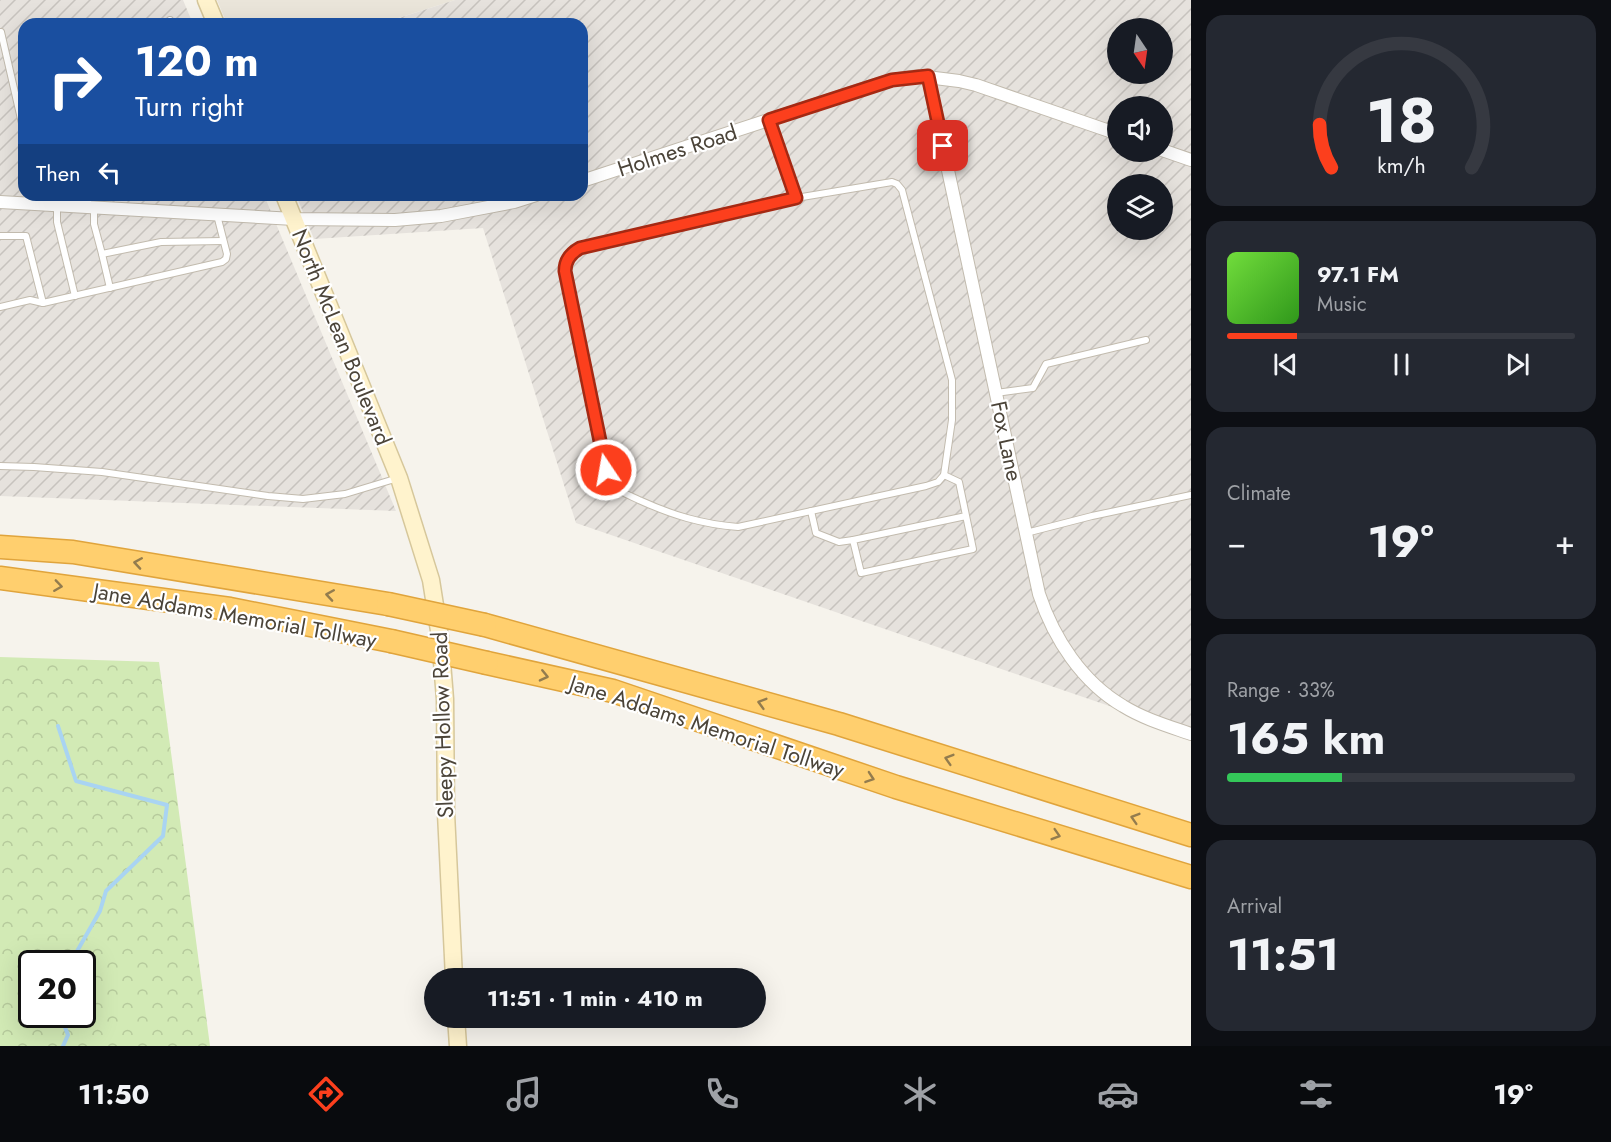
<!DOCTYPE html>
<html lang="en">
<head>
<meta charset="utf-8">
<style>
  body { margin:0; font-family:Jost,sans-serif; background:#242831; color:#f1f3f6; height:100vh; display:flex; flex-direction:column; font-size:22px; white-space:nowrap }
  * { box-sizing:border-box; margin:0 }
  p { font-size:20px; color:#9ea1a6 }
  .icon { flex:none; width:33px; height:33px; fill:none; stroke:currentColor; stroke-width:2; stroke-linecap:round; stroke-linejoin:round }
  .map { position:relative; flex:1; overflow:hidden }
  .drawer { display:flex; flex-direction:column; gap:15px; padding:15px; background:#0d0f14; width:420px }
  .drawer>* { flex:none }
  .hud { position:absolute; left:18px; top:18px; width:570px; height:183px; border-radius:18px; box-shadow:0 6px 24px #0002; background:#1a4fa0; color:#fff; overflow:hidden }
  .needle { width:39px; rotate:167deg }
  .controls { position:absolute; left:1107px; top:18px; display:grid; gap:12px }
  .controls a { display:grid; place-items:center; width:66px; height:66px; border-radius:50%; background:#171b24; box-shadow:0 6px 24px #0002; font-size:30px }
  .speed { position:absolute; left:18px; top:950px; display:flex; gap:12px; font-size:30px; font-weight:700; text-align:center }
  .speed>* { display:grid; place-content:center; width:78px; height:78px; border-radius:50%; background:#171b24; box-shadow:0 6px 24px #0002; line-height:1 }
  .speed .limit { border:3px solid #111; border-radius:9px; background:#fff; color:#111 }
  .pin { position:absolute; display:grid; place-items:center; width:51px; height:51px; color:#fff; margin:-26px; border-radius:12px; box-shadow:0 3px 9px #0006 }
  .me { position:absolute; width:66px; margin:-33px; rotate:348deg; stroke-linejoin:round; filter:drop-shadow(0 0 4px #0008) }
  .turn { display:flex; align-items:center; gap:21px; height:126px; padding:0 18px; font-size:27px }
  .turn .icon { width:78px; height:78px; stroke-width:2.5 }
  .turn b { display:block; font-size:42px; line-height:51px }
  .then { display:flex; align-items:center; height:57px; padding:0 18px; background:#0003; gap:12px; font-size:22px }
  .big { font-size:45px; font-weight:700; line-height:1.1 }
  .drawer .card { flex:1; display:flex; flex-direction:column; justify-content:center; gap:9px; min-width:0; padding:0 21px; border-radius:18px; background:#242831 }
  .drawer .dial { align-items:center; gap:0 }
  .dial svg { height:156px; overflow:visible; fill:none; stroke:#363941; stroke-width:7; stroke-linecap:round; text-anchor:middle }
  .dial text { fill:#f1f3f6; stroke:none }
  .song { display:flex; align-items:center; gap:18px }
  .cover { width:72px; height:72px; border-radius:9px; background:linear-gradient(135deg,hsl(100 70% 55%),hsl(110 70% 35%)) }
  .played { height:6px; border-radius:3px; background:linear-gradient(90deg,#fc3f1d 20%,#363941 20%) }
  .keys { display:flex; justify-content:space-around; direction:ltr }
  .heat { display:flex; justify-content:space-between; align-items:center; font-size:33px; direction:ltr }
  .charge { height:9px; border-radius:4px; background:linear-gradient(90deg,#34c759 33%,#363941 0) }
  .trip { position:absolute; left:424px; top:968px; width:342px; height:60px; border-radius:30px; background:#171b24; box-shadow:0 6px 24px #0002; font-weight:700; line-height:60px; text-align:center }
  .tab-bar { display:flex; height:96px; justify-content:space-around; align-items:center; background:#090b0e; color:#9ea1a6 }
  .tab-bar .icon { width:42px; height:42px }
  .tab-bar .current { color:#fc3f1d }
  .tab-bar b { font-size:27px; color:#f1f3f6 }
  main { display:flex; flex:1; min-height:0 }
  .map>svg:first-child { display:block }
  .residential { fill:#eae5da }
  .industrial { fill:url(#industrial-furrows); fill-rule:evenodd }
  .forest { fill:url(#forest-crowns); fill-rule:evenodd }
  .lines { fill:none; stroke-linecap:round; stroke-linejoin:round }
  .stream { stroke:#a9d4f2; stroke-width:4 }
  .lane-casing { stroke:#c2bbae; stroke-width:8 }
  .street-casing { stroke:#c2bbae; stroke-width:14 }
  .secondary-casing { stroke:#d6c79b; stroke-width:19 }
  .highway-casing { stroke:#e0a43c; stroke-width:25 }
  .lane { stroke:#fff; stroke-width:6 }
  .street { stroke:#fff; stroke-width:12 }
  .secondary { stroke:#fff3cd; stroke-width:16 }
  .highway { stroke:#ffcf6e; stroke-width:22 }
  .highway-bridge-casing { stroke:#e0a43c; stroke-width:25; stroke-linecap:butt }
  .highway-bridge { stroke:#ffcf6e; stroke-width:22 }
  .oneway { stroke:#937c4e }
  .route-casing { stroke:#a42913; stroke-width:15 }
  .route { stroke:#fc3f1d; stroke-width:10 }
  .labels { text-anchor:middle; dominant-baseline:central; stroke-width:4.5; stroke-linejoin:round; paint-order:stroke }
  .street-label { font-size:22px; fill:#4b4439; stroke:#fff }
</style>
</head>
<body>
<main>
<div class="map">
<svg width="1191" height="1046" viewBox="0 0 1191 1046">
  <defs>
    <pattern id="industrial-furrows" width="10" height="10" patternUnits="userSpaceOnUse" patternTransform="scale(1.5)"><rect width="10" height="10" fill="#e6e2dd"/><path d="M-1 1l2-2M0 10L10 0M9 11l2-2" fill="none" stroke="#c7c3be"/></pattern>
    <pattern id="forest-crowns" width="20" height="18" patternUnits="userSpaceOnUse" patternTransform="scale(1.5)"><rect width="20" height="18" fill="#d2eab5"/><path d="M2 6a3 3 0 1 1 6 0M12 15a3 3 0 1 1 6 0" fill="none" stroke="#b6ca9c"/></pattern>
  </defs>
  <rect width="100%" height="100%" fill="#f6f3ec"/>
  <!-- residential -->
  <polygon class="residential" points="217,0 455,0 379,24 227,24"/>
  <!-- industrial -->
  <g class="industrial">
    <polygon points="0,0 183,0 193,24 24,24 24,195 264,195 396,511 0,496"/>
    <path d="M455,0H1191V734L576,523L483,228L314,239L296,195H582V24H380ZM1118,28H1162V74H1118ZM1118,106H1162V152H1118ZM1118,184H1162V230H1118Z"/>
  </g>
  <!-- forest -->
  <path class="forest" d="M0,657L159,662L210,1046H0ZM32,963H82V1014H32Z"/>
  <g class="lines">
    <!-- stream -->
    <g class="stream">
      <polyline points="58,726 76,781 167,805 163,836 106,891 100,911 76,953 73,963"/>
      <polyline points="60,1014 68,1035 63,1046"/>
    </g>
    <!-- lane casing -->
    <g class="lane-casing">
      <g id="lane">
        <polyline points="170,20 171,24"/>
        <polyline points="1,32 24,132"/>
        <path d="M769,120L796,198L892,182L897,184L902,190L952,380V420L944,475L938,482L926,486L738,527C701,524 672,515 639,500C629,495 618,492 611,482C609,479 608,473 606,469L565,271C565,260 571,253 580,248L796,198"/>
        <polyline points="57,206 57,222 75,296"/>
        <polyline points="88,207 88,195"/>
        <polyline points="94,208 94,224 102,254 161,242 223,241"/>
        <polyline points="0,236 26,236 43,303"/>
        <polyline points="102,254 110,288"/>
        <polyline points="0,307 30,300 43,303 222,262 226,259 227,254 217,215"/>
        <polyline points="996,393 1033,388 1046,364 1146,340"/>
        <polyline points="0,466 34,467 102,472 268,496 303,499 345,494 398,478"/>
        <polyline points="944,475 959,482 973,549 861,573 853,540 966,516"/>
        <polyline points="811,511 816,533 839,542 853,540"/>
        <polyline points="1026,533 1092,516 1191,495"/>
      </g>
    </g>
    <!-- street casing -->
    <g class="street-casing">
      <g id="street">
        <path d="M928,77L1039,594C1054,639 1082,682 1123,706C1144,719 1168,726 1191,734"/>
        <polyline points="1162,150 1191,160"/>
        <polyline points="582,181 872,86 892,80 919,76 959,81 976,85 1118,134"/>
        <polyline points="0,202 294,219 395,220 441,216 514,202 536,195"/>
      </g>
    </g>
    <!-- secondary casing -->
    <g class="secondary-casing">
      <g id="secondary">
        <polyline points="206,0 216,24"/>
        <polyline points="284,195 399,478 431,580 440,637 445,699 446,813 454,978"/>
        <polyline points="456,1017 458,1046"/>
      </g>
    </g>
    <!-- highway casing -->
    <g class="highway-casing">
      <g id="highway">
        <polyline points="0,547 73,552 388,604"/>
        <polyline points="0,578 230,609 391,641"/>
        <polyline points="485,625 839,724 1191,835"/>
        <polyline points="487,663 613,691 896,787 1191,877"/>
      </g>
    </g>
    <!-- lane -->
    <use href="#lane" class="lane"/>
    <!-- street -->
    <use href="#street" class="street"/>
    <!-- secondary -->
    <use href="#secondary" class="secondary"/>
    <!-- highway -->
    <use href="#highway" class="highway"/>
    <!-- highway-bridge casing -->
    <g class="highway-bridge-casing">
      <g id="highway-bridge">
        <polyline points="388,604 485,625"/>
        <polyline points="391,641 487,663"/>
      </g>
    </g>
    <!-- highway-bridge -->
    <use href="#highway-bridge" class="highway-bridge"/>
  </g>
  <!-- one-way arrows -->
  <defs><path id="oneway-chevron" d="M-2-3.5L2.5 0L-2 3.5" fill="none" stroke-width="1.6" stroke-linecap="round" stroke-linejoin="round" transform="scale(1.5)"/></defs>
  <g class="oneway">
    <use href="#oneway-chevron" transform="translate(138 563) rotate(-171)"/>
    <use href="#oneway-chevron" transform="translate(58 586) rotate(8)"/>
    <use href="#oneway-chevron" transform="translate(330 595) rotate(-171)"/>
    <use href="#oneway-chevron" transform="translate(544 676) rotate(13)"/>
    <use href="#oneway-chevron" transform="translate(762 703) rotate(-164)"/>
    <use href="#oneway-chevron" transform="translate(949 759) rotate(-163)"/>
    <use href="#oneway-chevron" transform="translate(870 778) rotate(19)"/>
    <use href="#oneway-chevron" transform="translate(1135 818) rotate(-163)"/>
    <use href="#oneway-chevron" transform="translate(1056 835) rotate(17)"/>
  </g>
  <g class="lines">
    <!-- route casing -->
    <g class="route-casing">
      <path id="route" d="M606,470L565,271C565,260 571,253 580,248L796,198L769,120L892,80L928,76L943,146"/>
    </g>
    <!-- route -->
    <use href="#route" class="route"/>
  </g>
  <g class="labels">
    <!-- street labels -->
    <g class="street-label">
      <text transform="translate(677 150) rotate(-18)">Holmes Road</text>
      <text transform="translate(342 337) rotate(68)">North McLean Boulevard</text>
      <text transform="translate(1007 441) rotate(78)">Fox Lane</text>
      <text transform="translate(235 615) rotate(10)">Jane Addams Memorial Tollway</text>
      <text transform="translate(442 725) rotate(-92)">Sleepy Hollow Road</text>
      <text transform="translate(707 726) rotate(18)">Jane Addams Memorial Tollway</text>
    </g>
  </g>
</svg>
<div class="controls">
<a><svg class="needle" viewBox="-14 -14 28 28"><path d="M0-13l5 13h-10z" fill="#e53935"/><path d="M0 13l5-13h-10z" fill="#9ea1a6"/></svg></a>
<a><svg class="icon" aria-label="sound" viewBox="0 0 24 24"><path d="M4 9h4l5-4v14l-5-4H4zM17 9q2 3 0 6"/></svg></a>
<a><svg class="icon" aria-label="layers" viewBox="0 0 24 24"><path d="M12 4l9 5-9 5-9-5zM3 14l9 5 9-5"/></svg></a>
</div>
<div class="speed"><div class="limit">20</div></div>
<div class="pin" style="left:943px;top:146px;background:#d93025"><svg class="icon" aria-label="arrive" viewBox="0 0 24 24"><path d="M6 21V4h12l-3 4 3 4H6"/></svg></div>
<svg class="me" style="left:606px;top:470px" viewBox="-20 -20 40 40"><circle r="17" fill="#fc3f1d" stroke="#fff" stroke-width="3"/><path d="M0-11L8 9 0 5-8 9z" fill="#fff"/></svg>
<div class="trip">11:51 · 1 min · 410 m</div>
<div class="hud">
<div class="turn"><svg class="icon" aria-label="right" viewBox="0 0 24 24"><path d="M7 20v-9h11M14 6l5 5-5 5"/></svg><div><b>120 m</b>Turn right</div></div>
<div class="then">Then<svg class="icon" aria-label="left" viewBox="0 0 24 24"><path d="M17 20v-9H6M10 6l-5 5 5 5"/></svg></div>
</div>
</div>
<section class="drawer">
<div class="card dial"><svg viewBox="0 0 100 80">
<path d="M14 69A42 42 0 1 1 86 69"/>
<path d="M14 69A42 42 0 0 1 8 47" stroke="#fc3f1d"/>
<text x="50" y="56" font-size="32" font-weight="700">18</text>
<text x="50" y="72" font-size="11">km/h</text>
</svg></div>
<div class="card">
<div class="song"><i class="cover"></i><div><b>97.1 FM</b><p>Music</p></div></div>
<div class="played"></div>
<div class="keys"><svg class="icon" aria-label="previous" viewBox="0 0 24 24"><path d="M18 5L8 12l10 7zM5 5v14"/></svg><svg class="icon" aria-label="pause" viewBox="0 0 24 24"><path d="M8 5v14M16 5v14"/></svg><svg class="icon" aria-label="next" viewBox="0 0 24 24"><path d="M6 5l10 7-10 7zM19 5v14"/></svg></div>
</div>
<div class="card"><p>Climate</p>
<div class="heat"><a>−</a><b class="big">19°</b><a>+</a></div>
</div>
<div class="card"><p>Range · 33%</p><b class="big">165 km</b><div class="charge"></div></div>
<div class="card"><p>Arrival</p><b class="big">11:51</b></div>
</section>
</main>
<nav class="tab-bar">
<b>11:50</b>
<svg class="icon current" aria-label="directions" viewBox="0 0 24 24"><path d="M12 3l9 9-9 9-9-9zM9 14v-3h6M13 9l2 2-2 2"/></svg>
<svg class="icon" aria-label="music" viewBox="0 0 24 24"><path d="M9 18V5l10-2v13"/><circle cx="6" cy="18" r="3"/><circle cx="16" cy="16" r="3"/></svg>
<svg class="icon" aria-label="phone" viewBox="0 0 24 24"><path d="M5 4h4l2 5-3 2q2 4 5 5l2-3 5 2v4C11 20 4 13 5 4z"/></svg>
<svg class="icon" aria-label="climate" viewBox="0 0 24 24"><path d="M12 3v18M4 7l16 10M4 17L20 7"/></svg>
<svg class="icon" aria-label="car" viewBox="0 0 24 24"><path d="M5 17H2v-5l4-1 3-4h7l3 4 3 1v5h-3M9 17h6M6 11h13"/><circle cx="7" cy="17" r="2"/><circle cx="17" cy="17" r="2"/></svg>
<svg class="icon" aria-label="filters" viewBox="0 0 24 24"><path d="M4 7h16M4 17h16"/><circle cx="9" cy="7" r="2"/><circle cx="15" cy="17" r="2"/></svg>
<b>19°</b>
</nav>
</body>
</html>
